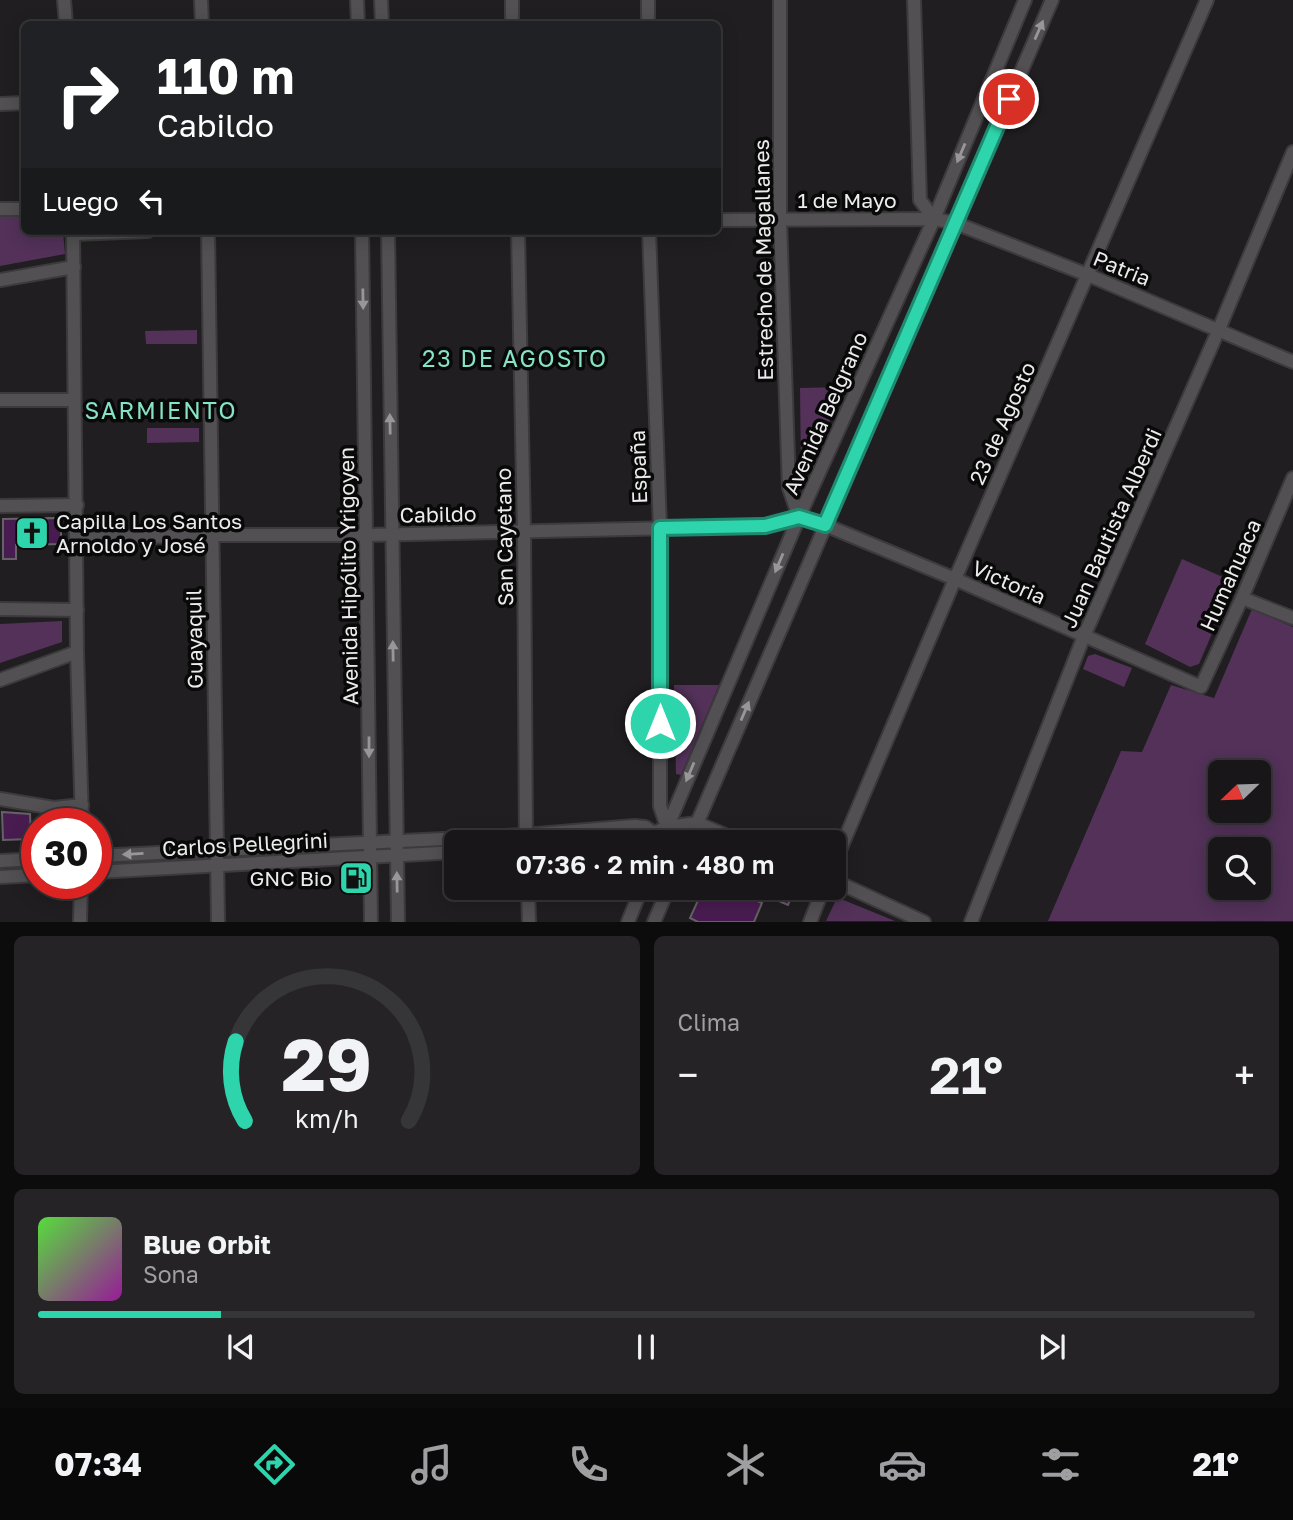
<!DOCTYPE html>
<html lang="es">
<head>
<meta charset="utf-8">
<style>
  body { margin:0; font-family:"Golos Text",sans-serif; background:#252325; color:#f1f3f6; height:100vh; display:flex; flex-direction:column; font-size:26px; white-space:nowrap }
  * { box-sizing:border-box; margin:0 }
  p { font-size:23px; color:#9f9fa2 }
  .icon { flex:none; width:38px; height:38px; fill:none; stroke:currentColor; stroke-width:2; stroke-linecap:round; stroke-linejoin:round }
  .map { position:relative; height:922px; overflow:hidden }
  .details { display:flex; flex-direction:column; gap:14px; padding:14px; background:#0d0c0d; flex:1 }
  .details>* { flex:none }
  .guide { position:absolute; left:21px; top:21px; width:700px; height:214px; border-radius:10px; box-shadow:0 4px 18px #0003,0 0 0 2px #363537; background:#202124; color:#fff; overflow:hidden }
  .needle { width:46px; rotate:247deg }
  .controls { position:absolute; left:1208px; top:760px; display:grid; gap:14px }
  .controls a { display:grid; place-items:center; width:63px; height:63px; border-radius:10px; background:#181618; box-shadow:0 4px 18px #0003,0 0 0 2px #363537; font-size:35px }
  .speed { position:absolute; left:21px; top:808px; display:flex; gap:14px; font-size:35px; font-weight:700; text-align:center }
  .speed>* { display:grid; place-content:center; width:91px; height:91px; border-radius:50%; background:#181618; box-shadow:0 4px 18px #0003,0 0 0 2px #363537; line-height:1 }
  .speed .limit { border:10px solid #d22; background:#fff; color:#111 }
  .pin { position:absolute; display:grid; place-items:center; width:60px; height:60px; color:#fff; margin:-30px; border:4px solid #fff; border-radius:50%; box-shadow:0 2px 7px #0007 }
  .me { position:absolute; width:77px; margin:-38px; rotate:0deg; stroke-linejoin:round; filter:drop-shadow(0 0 5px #0008) }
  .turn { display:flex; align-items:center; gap:24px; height:147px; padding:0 21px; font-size:32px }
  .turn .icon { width:91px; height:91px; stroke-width:2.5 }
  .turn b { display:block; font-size:49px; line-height:60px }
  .then { display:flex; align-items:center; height:66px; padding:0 21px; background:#0003; gap:14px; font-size:26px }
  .big { font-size:52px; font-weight:600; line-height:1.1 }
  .details .card { flex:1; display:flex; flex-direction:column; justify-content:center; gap:10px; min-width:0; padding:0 24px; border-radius:10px; background:#252325 }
  .details .dial { align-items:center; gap:0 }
  .dial svg { height:182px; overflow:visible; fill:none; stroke:#363537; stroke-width:7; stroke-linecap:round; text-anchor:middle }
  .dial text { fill:#f1f3f6; stroke:none }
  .song { display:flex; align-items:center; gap:21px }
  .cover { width:84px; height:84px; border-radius:10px; background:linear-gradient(135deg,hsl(110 70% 55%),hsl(300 70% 35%)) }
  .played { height:7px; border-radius:4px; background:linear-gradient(90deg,#2ed4ab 15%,#363537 15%) }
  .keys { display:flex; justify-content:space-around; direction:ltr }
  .heat { display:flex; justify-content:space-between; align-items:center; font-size:38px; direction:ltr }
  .details .tiles { flex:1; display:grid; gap:14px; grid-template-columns:1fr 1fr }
  .card:last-child { grid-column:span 2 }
  .trip { position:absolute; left:444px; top:830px; width:402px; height:70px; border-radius:10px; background:#181618; box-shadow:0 4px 18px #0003,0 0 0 2px #363537; font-weight:600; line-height:70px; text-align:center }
  .tabs { display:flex; height:112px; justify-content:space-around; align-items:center; background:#0a090a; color:#9f9fa2 }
  .tabs .icon { width:49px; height:49px }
  .tabs .current { color:#2ed4ab }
  .tabs b { font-size:32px; color:#f1f3f6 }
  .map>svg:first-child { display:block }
  .green { fill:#533159; fill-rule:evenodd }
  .building { fill:#491c51; stroke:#646264; stroke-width:2 }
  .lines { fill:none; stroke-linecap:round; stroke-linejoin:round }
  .minor-casing { stroke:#3c3a3c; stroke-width:16 }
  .minor { stroke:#525053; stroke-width:12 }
  .oneway { fill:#989698 }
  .route-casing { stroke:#1e8a6f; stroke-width:18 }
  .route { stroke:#2ed4ab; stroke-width:12 }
  .labels { text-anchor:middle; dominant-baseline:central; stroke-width:7; stroke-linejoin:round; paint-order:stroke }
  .street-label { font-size:21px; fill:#edeced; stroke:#090909 }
  .poi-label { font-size:21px; fill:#edeced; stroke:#090909; text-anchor:start }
  .neighbourhood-label { font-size:23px; letter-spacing:2px; fill:#86e3c5; stroke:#090909 }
</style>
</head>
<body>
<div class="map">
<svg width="1293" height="922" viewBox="0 0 1293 922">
  <rect width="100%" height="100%" fill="#201e20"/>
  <!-- green -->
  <g class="green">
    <polygon points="0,215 24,215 24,231 63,231 65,254 0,266"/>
    <polygon points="197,330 197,344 146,344 145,331"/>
    <polygon points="844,387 809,470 801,468 800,388"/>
    <polygon points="147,428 199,428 199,442 147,443"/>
    <polygon points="1182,559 1234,582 1199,664 1190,667 1145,644"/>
    <path d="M1252,609L1293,627V921H1048L1121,751L1142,752L1171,685L1214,698ZM1220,772H1258V810H1220ZM1220,849H1258V887H1220Z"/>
    <polygon points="62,621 62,642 0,663 0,624"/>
    <polygon points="1095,654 1132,668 1124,687 1083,669 1088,656"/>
    <polygon points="674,685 719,685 681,775 676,774"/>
    <polygon points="841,899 895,921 826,921 835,902"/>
  </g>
  <!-- building -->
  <g class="building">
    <polygon points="55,518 61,522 61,544 16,545 16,559 3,559 3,519"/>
    <polygon points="2,812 30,814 31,839 3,840"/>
    <polygon points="704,887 727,887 762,903 754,922 698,922 690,918"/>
    <polygon points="774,887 795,887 788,905 769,897"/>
  </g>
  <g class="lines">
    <!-- minor casing -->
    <g class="minor-casing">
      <g id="minor">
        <polyline points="64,0 66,24"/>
        <polyline points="201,0 202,24"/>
        <polyline points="357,0 358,24"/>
        <polyline points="381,0 382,24"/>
        <polyline points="512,0 512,24"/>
        <polyline points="648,0 648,24"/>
        <polyline points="780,0 780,219 789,488 799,517"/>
        <polyline points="914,0 920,200 934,219"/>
        <polyline points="0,104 24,103"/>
        <polyline points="0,209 24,209"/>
        <polyline points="718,220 934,219 955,223 1088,275 1293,362"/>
        <polyline points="73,231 77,652 82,824"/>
        <polyline points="208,231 218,922"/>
        <polyline points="362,231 371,922"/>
        <polyline points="388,231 398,922"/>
        <polyline points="518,231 524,532 526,842"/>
        <polyline points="649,231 660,528 660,806 667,827"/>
        <polyline points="74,234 148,231"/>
        <polyline points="0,280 74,267"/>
        <polyline points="0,400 74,400"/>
        <polyline points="0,506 77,505"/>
        <polyline points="799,517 825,525 955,579 1201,687 1242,598 1293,478"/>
        <polyline points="76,539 212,535 367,535 765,526 799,517"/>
        <polyline points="1242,598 1293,618"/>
        <polyline points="0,609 77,610"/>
        <polyline points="0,680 77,652"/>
        <polyline points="0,799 54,808 82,805"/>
        <polyline points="621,842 637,841 667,827 697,823 742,842"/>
        <polyline points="661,842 799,517 934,219 1025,0"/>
        <polyline points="689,842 1052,0"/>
        <polyline points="96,856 525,835 635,826 645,827 654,833"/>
        <polyline points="0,861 37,859"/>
        <polyline points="835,862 955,579 1207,0"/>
        <polyline points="96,872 457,852"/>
        <polyline points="0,877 37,875"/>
        <polyline points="835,881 924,922"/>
        <polyline points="528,887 529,922"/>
        <polyline points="80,922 81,884"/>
        <polyline points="628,922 642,887"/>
        <polyline points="654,922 669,887"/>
        <polyline points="810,922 824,887"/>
        <polyline points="971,922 1084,636 1219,329 1293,152"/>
      </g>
    </g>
    <!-- minor -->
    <use href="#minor" class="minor"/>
  </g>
  <!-- one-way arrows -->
  <defs><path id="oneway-solid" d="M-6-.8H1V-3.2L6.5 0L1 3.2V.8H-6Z" transform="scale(1.75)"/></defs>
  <g class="oneway">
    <use href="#oneway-solid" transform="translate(1039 30) rotate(-66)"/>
    <use href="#oneway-solid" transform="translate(961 153) rotate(113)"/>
    <use href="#oneway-solid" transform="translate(363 299) rotate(89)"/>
    <use href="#oneway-solid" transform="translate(390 424) rotate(-91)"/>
    <use href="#oneway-solid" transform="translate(779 563) rotate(113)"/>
    <use href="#oneway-solid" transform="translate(393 651) rotate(-91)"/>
    <use href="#oneway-solid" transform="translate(745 711) rotate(-67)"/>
    <use href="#oneway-solid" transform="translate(369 747) rotate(90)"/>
    <use href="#oneway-solid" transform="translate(690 772) rotate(113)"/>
    <use href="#oneway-solid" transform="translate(133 854) rotate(177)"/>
    <use href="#oneway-solid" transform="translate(397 882) rotate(-91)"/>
  </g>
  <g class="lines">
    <!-- route casing -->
    <g class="route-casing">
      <polyline id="route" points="660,723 660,528 765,526 799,517 825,525 1009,99"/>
    </g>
    <!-- route -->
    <use href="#route" class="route"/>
  </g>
  <!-- icons -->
  <defs>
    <g id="church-square" transform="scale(1.75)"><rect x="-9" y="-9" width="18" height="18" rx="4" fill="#2ed4ab" stroke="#090909"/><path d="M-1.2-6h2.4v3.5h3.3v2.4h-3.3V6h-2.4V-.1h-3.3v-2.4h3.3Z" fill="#111"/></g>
    <g id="fuel-square" transform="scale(1.75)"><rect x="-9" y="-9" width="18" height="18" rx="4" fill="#2ed4ab" stroke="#090909"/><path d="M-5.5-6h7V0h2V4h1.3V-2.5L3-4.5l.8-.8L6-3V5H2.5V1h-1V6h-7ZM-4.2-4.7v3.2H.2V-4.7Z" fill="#111"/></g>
  </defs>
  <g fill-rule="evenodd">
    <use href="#church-square" x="32" y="533"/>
    <use href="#fuel-square" x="356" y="878"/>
  </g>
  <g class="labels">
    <!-- street labels -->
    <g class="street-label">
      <text x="847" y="200">1 de Mayo</text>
      <text transform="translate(763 260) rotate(-91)">Estrecho de Magallanes</text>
      <text transform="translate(1122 268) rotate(22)">Patria</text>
      <text transform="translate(825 413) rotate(-66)">Avenida Belgrano</text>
      <text transform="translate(1002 423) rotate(-66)">23 de Agosto</text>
      <text transform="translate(638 467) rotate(-92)">España</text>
      <text transform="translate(438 514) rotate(-1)">Cabildo</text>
      <text transform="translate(1111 528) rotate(-66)">Juan Bautista Alberdi</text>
      <text transform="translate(504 537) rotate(-91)">San Cayetano</text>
      <text transform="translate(1230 575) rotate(-66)">Humahuaca</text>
      <text transform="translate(348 576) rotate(-91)">Avenida Hipólito Yrigoyen</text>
      <text transform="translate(1009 582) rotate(24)">Victoria</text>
      <text transform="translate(194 639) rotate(-91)">Guayaquil</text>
      <text transform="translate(245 844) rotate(-3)">Carlos Pellegrini</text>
    </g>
    <!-- poi labels -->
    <g class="poi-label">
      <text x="56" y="521">Capilla Los Santos<tspan x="56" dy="24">Arnoldo y José</tspan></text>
      <text x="332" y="878" text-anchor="end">GNC Bio</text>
    </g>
    <!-- neighbourhood labels -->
    <g class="neighbourhood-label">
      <text x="515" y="358">23 DE AGOSTO</text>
      <text x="161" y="410">SARMIENTO</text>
    </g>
  </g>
</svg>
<div class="controls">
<a><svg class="needle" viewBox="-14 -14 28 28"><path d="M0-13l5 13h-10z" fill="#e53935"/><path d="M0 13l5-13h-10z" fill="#9f9fa2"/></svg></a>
<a><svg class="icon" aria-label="search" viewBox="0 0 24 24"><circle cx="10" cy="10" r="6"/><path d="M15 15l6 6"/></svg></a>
</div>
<div class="speed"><div class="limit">30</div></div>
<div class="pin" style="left:1009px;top:99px;background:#d93025"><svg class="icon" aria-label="arrive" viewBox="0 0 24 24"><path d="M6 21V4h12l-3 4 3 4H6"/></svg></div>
<svg class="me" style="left:660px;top:723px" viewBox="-20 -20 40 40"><circle r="17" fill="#2ed4ab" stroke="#fff" stroke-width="3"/><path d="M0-11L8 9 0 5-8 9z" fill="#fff"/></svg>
<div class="trip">07:36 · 2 min · 480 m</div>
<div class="guide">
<div class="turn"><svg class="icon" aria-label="right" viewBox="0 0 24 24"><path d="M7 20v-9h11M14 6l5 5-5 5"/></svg><div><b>110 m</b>Cabildo</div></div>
<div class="then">Luego<svg class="icon" aria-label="left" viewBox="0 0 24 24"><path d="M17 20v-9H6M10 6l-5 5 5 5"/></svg></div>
</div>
</div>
<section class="details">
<div class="tiles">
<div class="card dial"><svg viewBox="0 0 100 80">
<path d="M14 69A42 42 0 1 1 86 69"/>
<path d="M14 69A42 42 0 0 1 10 34" stroke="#2ed4ab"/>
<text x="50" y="56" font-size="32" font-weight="700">29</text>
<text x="50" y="72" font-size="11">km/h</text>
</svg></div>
<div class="card"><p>Clima</p>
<div class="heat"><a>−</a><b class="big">21°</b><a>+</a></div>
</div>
<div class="card">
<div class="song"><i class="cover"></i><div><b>Blue Orbit</b><p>Sona</p></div></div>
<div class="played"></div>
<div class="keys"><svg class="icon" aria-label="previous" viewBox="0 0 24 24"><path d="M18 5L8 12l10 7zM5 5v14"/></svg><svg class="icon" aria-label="pause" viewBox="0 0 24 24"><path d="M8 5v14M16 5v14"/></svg><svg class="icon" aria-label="next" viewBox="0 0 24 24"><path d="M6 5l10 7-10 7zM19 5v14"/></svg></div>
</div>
</div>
</section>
<nav class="tabs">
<b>07:34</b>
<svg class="icon current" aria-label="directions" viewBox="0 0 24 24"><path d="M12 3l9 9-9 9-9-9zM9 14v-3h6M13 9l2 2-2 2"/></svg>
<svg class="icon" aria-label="music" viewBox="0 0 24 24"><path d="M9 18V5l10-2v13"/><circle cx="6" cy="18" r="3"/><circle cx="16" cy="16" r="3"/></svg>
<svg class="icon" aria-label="phone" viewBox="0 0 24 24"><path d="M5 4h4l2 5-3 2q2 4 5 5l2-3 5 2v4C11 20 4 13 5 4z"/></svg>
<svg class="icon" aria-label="climate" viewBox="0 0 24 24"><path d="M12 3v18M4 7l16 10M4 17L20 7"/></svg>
<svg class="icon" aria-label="car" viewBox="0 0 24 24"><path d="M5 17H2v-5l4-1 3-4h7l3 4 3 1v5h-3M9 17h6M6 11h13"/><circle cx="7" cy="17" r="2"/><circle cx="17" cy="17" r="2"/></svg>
<svg class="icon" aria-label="filters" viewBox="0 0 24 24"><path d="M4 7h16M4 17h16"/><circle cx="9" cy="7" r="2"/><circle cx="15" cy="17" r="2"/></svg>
<b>21°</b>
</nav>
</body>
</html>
